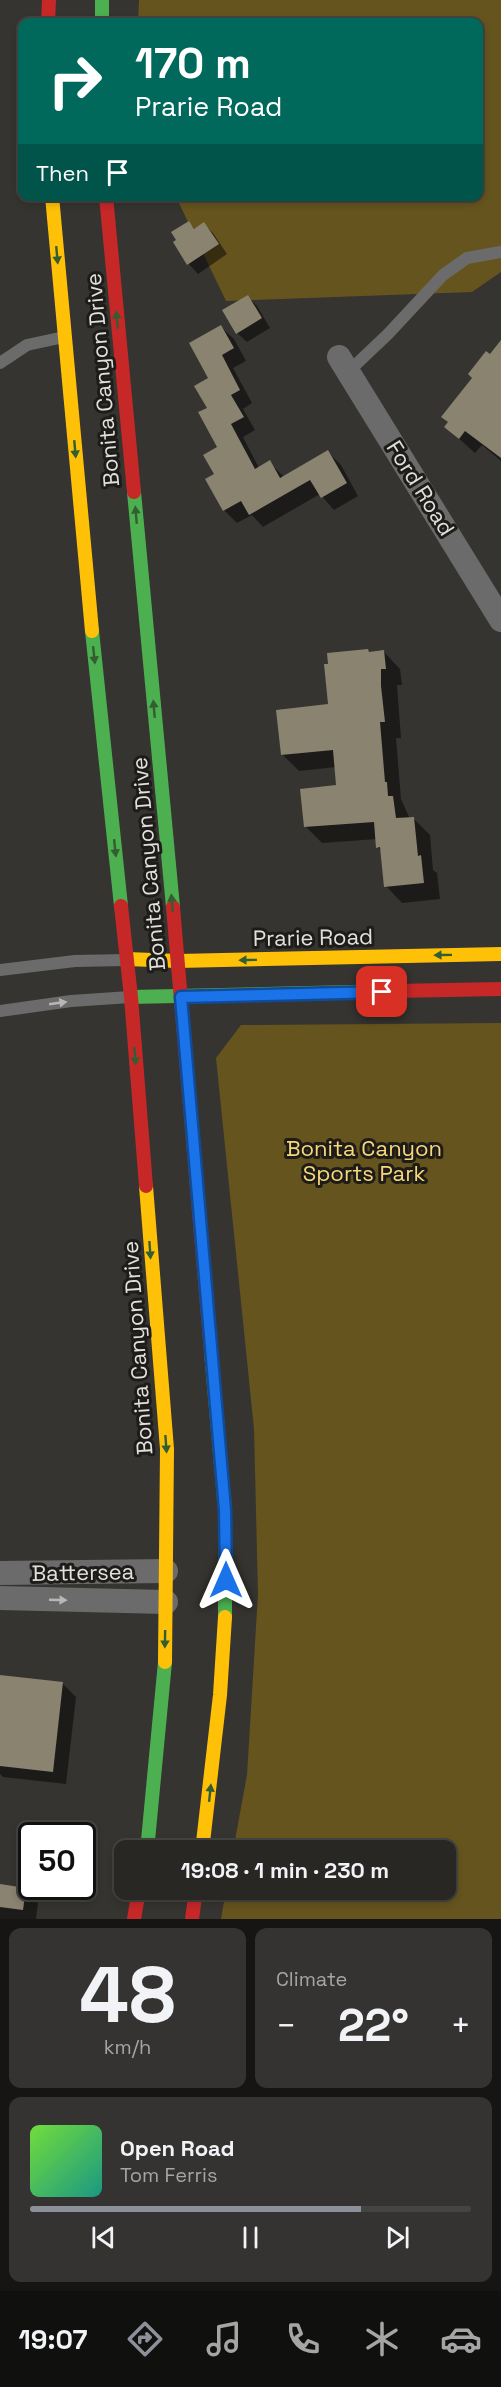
<!DOCTYPE html>
<html lang="en">
<head>
<meta charset="utf-8">
<style>
  body { margin:0; font-family:"Space Grotesk",sans-serif; background:#343331; color:#f1f3f6; height:100vh; display:flex; flex-direction:column; font-size:22px; white-space:nowrap }
  * { box-sizing:border-box; margin:0 }
  p { font-size:20px; color:#a5a5a6 }
  .icon { flex:none; width:33px; height:33px; fill:none; stroke:currentColor; stroke-width:2; stroke-linecap:round; stroke-linejoin:round }
  .map { position:relative; height:1919px; overflow:hidden }
  .sheet { display:flex; flex-direction:column; gap:9px; padding:9px; background:#161514; flex:1 }
  .sheet>* { flex:none }
  .top-card { position:absolute; left:18px; top:18px; width:465px; height:183px; border-radius:12px; box-shadow:0 3px 9px #0003,0 0 0 2px #444441; background:#00695c; color:#fff; overflow:hidden }
  .speed { position:absolute; left:18px; top:1822px; display:flex; gap:12px; font-size:30px; font-weight:700; text-align:center }
  .speed>* { display:grid; place-content:center; width:78px; height:78px; border-radius:50%; background:#282724; box-shadow:0 3px 9px #0003,0 0 0 2px #444441; line-height:1 }
  .speed .limit { border:3px solid #111; border-radius:9px; background:#fff; color:#111 }
  .pin { position:absolute; display:grid; place-items:center; width:51px; height:51px; color:#fff; margin:-26px; border-radius:12px; box-shadow:0 3px 9px #0006 }
  .me { position:absolute; width:66px; margin:-33px; rotate:0deg; stroke-linejoin:round; filter:drop-shadow(0 0 4px #0008) }
  .turn { display:flex; align-items:center; gap:21px; height:126px; padding:0 18px; font-size:27px }
  .turn .icon { width:78px; height:78px; stroke-width:2.5 }
  .turn b { display:block; font-size:42px; line-height:51px }
  .then { display:flex; align-items:center; height:57px; padding:0 18px; background:#0003; gap:12px; font-size:22px }
  .big { font-size:45px; font-weight:700; line-height:1.1 }
  .sheet .tile { flex:1; display:flex; flex-direction:column; justify-content:center; gap:9px; min-width:0; padding:0 21px; border-radius:12px; background:#343331 }
  .sheet .dial { align-items:center; gap:0 }
  .dial b { font-size:78px; line-height:1 }
  .song { display:flex; align-items:center; gap:18px }
  .cover { width:72px; height:72px; border-radius:9px; background:linear-gradient(135deg,hsl(100 70% 55%),hsl(170 70% 35%)) }
  .played { height:6px; border-radius:3px; background:linear-gradient(90deg,#8c9099 75%,#444441 75%) }
  .keys { display:flex; justify-content:space-around; direction:ltr }
  .heat { display:flex; justify-content:space-between; align-items:center; font-size:33px; direction:ltr }
  .sheet .tiles { flex:1; display:grid; gap:9px; grid-template-columns:1fr 1fr }
  .tile:last-child { grid-column:span 2 }
  .trip { position:absolute; left:114px; top:1840px; width:342px; height:60px; border-radius:12px; background:#282724; box-shadow:0 3px 9px #0003,0 0 0 2px #444441; font-weight:700; line-height:60px; text-align:center }
  .tabs { display:flex; height:96px; justify-content:space-around; align-items:center; background:#10100e; color:#a5a5a6 }
  .tabs .icon { width:42px; height:42px }
  .tabs .current { color:#8c9099 }
  .tabs b { font-size:27px; color:#f1f3f6 }
  .map>svg:first-child { display:block }
  .green { fill:#65541e }
  .shadow { fill:#0007 }
  .building { fill:#8a8370 }
  .lines { fill:none; stroke-linecap:round; stroke-linejoin:round }
  .lane { stroke:#6b6b6c; stroke-width:12 }
  .street { stroke:#6b6b6c; stroke-width:24 }
  .fast { stroke:#4caf50; stroke-width:14 }
  .slow { stroke:#ffc107; stroke-width:14 }
  .jam { stroke:#c62828; stroke-width:14 }
  .oneway { fill:#325e32 }
  .oneway2 { fill:#b8b7b5 }
  .route-casing { stroke:#114b97; stroke-width:15 }
  .route { stroke:#1a73e8; stroke-width:10 }
  .labels { text-anchor:middle; dominant-baseline:central; stroke-width:6; stroke-linejoin:round; paint-order:stroke }
  .street-label { font-size:22px; fill:#e2e0dc; stroke:#1d1c19 }
  .park-label { font-size:22px; fill:#f8d77a; stroke:#1d1c19 }
</style>
</head>
<body>
<div class="map">
<svg width="501" height="1919" viewBox="0 0 501 1919">
  <rect width="100%" height="100%" fill="#353430"/>
  <!-- green -->
  <g class="green">
    <polygon points="139,0 501,0 501,272 472,292 226,301 176,197 478,196 478,22 138,22"/>
    <polygon points="501,1023 501,1919 221,1919 226,1890 446,1890 446,1851 233,1851 247,1775 258,1594 254,1429 216,1058 241,1025"/>
  </g>
  <!-- shadow -->
  <g class="shadow">
    <polygon points="189,223 195,229 204,224 213,233 227,254 198,274 189,264 175,243"/>
    <polygon points="248,297 257,306 270,328 247,342 237,333"/>
    <polygon points="221,327 234,339 246,361 233,368 252,403 243,409 255,430 243,437 259,468 269,462 284,477 328,452 341,465 358,496 334,510 320,494 263,527 252,515 237,523 224,510 207,479 216,474 219,447 209,408 211,378"/>
    <polygon points="501,342 501,461 482,445 475,453 446,427 490,356"/>
    <polygon points="367,650 370,653 384,652 400,669 402,685 397,685 401,738 396,738 401,799 410,819 413,818 430,835 433,870 437,873 440,899 402,903 386,886 382,852 378,847 377,839 322,843 305,826 338,786 336,767 299,771 282,754 330,706"/>
    <polygon points="0,1677 62,1683 76,1697 66,1784 3,1777 0,1774"/>
    <polygon points="0,1886 25,1889 38,1903 36,1919 0,1919"/>
  </g>
  <!-- building -->
  <g class="building">
    <polygon points="189,221 194,229 204,222 219,244 187,265 173,242 176,240 171,232"/>
    <polygon points="248,295 262,318 236,334 222,310"/>
    <polygon points="221,325 234,348 222,355 240,390 231,395 244,417 231,424 255,469 270,460 280,478 328,450 347,483 321,498 310,480 249,515 241,501 223,511 205,479 214,474 203,455 217,447 198,412 207,408 194,386 208,378 189,343"/>
    <polygon points="501,340 501,458 465,431 459,439 444,427 448,422 441,417 472,378 468,374 486,351 490,354"/>
    <polygon points="368,649 369,652 384,650 386,669 381,669 381,686 385,722 380,722 385,782 387,782 388,796 393,796 396,818 414,817 418,856 421,855 424,883 384,887 380,847 376,848 374,822 304,827 300,789 336,785 333,750 281,755 276,710 328,704 324,664 328,664 327,653"/>
    <polygon points="0,1675 63,1682 53,1772 0,1766"/>
    <polygon points="0,1884 26,1888 23,1910 0,1907"/>
  </g>
  <g class="lines">
    <!-- lane -->
    <g class="lane">
      <polyline points="0,363 27,345 64,337"/>
      <polyline points="348,372 388,334 443,275 467,258 501,252"/>
      <polyline points="0,970 75,961 126,960"/>
      <polyline points="0,1011 71,1001 130,997"/>
    </g>
    <!-- street -->
    <g class="street">
      <polyline points="339,357 501,620"/>
      <polyline points="0,1573 166,1571"/>
      <polyline points="0,1598 166,1602"/>
    </g>
    <!-- fast -->
    <g class="fast">
      <polyline points="102,0 102,22"/>
      <polyline points="134,492 173,907"/>
      <polyline points="92,631 121,906"/>
      <polyline points="131,997 394,991"/>
      <polyline points="211,1352 225,1510 225,1617"/>
      <polyline points="147,1851 165,1662"/>
    </g>
    <!-- slow -->
    <g class="slow">
      <polyline points="52,196 92,631"/>
      <polyline points="127,959 178,961 501,954"/>
      <polyline points="146,1186 167,1449 165,1662"/>
      <polyline points="202,1851 220,1695 225,1617"/>
    </g>
    <!-- jam -->
    <g class="jam">
      <polyline points="48,22 49,0"/>
      <polyline points="106,196 134,492"/>
      <polyline points="121,906 131,997 146,1186"/>
      <polyline points="173,907 211,1352"/>
      <polyline points="394,991 501,989"/>
      <polyline points="134,1919 139,1890"/>
      <polyline points="192,1919 196,1890"/>
    </g>
  </g>
  <!-- one-way arrows -->
  <defs><path id="oneway-solid" d="M-6-.8H1V-3.2L6.5 0L1 3.2V.8H-6Z" transform="scale(1.5)"/></defs>
  <g class="oneway">
    <use href="#oneway-solid" transform="translate(57 255) rotate(85)"/>
    <use href="#oneway-solid" transform="translate(117 320) rotate(-95)"/>
    <use href="#oneway-solid" transform="translate(75 449) rotate(85)"/>
    <use href="#oneway-solid" transform="translate(136 515) rotate(-95)"/>
    <use href="#oneway-solid" transform="translate(94 655) rotate(84)"/>
    <use href="#oneway-solid" transform="translate(154 709) rotate(-95)"/>
    <use href="#oneway-solid" transform="translate(115 848) rotate(84)"/>
    <use href="#oneway-solid" transform="translate(172 903) rotate(-95)"/>
    <use href="#oneway-solid" transform="translate(443 955) rotate(179)"/>
    <use href="#oneway-solid" transform="translate(248 960) rotate(179)"/>
    <use href="#oneway-solid" transform="translate(135 1056) rotate(86)"/>
    <use href="#oneway-solid" transform="translate(150 1250) rotate(86)"/>
    <use href="#oneway-solid" transform="translate(166 1444) rotate(86)"/>
    <use href="#oneway-solid" transform="translate(165 1639) rotate(91)"/>
    <use href="#oneway-solid" transform="translate(210 1793) rotate(-84)"/>
  </g>
  <g class="oneway2">
    <use href="#oneway-solid" transform="translate(58 1003) rotate(-8)"/>
    <use href="#oneway-solid" transform="translate(58 1600) rotate(2)"/>
  </g>
  <g class="lines">
    <!-- route casing -->
    <g class="route-casing">
      <polyline id="route" points="226,1580 225,1510 181,997 382,992"/>
    </g>
    <!-- route -->
    <use href="#route" class="route"/>
  </g>
  <g class="labels">
    <!-- street labels -->
    <g class="street-label">
      <text transform="translate(102 380) rotate(-95)">Bonita Canyon Drive</text>
      <text transform="translate(421 488) rotate(58)">Ford Road</text>
      <text transform="translate(148 864) rotate(-95)">Bonita Canyon Drive</text>
      <text transform="translate(313 937) rotate(-1)">Prarie Road</text>
      <text transform="translate(137 1348) rotate(-94)">Bonita Canyon Drive</text>
      <text transform="translate(83 1572) rotate(-1)">Battersea</text>
    </g>
    <!-- park labels -->
    <g class="park-label">
      <text x="364" y="1148">Bonita Canyon<tspan x="364" dy="25">Sports Park</tspan></text>
    </g>
  </g>
</svg>
<div class="speed"><div class="limit">50</div></div>
<div class="pin" style="left:382px;top:992px;background:#d93025"><svg class="icon" aria-label="arrive" viewBox="0 0 24 24"><path d="M6 21V4h12l-3 4 3 4H6"/></svg></div>
<svg class="me" style="left:226px;top:1580px" viewBox="-20 -20 40 40"><path d="M0-17L14 15 0 8-14 15z" fill="#1a73e8" stroke="#fff" stroke-width="4"/></svg>
<div class="trip">19:08 · 1 min · 230 m</div>
<div class="top-card">
<div class="turn"><svg class="icon" aria-label="right" viewBox="0 0 24 24"><path d="M7 20v-9h11M14 6l5 5-5 5"/></svg><div><b>170 m</b>Prarie Road</div></div>
<div class="then">Then<svg class="icon" aria-label="arrive" viewBox="0 0 24 24"><path d="M6 21V4h12l-3 4 3 4H6"/></svg></div>
</div>
</div>
<section class="sheet">
<div class="tiles">
<div class="tile dial"><b>48</b><p>km/h</p></div>
<div class="tile"><p>Climate</p>
<div class="heat"><a>−</a><b class="big">22°</b><a>+</a></div>
</div>
<div class="tile">
<div class="song"><i class="cover"></i><div><b>Open Road</b><p>Tom Ferris</p></div></div>
<div class="played"></div>
<div class="keys"><svg class="icon" aria-label="previous" viewBox="0 0 24 24"><path d="M18 5L8 12l10 7zM5 5v14"/></svg><svg class="icon" aria-label="pause" viewBox="0 0 24 24"><path d="M8 5v14M16 5v14"/></svg><svg class="icon" aria-label="next" viewBox="0 0 24 24"><path d="M6 5l10 7-10 7zM19 5v14"/></svg></div>
</div>
</div>
</section>
<nav class="tabs">
<b>19:07</b>
<svg class="icon current" aria-label="directions" viewBox="0 0 24 24"><path d="M12 3l9 9-9 9-9-9zM9 14v-3h6M13 9l2 2-2 2"/></svg>
<svg class="icon" aria-label="music" viewBox="0 0 24 24"><path d="M9 18V5l10-2v13"/><circle cx="6" cy="18" r="3"/><circle cx="16" cy="16" r="3"/></svg>
<svg class="icon" aria-label="phone" viewBox="0 0 24 24"><path d="M5 4h4l2 5-3 2q2 4 5 5l2-3 5 2v4C11 20 4 13 5 4z"/></svg>
<svg class="icon" aria-label="climate" viewBox="0 0 24 24"><path d="M12 3v18M4 7l16 10M4 17L20 7"/></svg>
<svg class="icon" aria-label="car" viewBox="0 0 24 24"><path d="M5 17H2v-5l4-1 3-4h7l3 4 3 1v5h-3M9 17h6M6 11h13"/><circle cx="7" cy="17" r="2"/><circle cx="17" cy="17" r="2"/></svg>
</nav>
</body>
</html>
